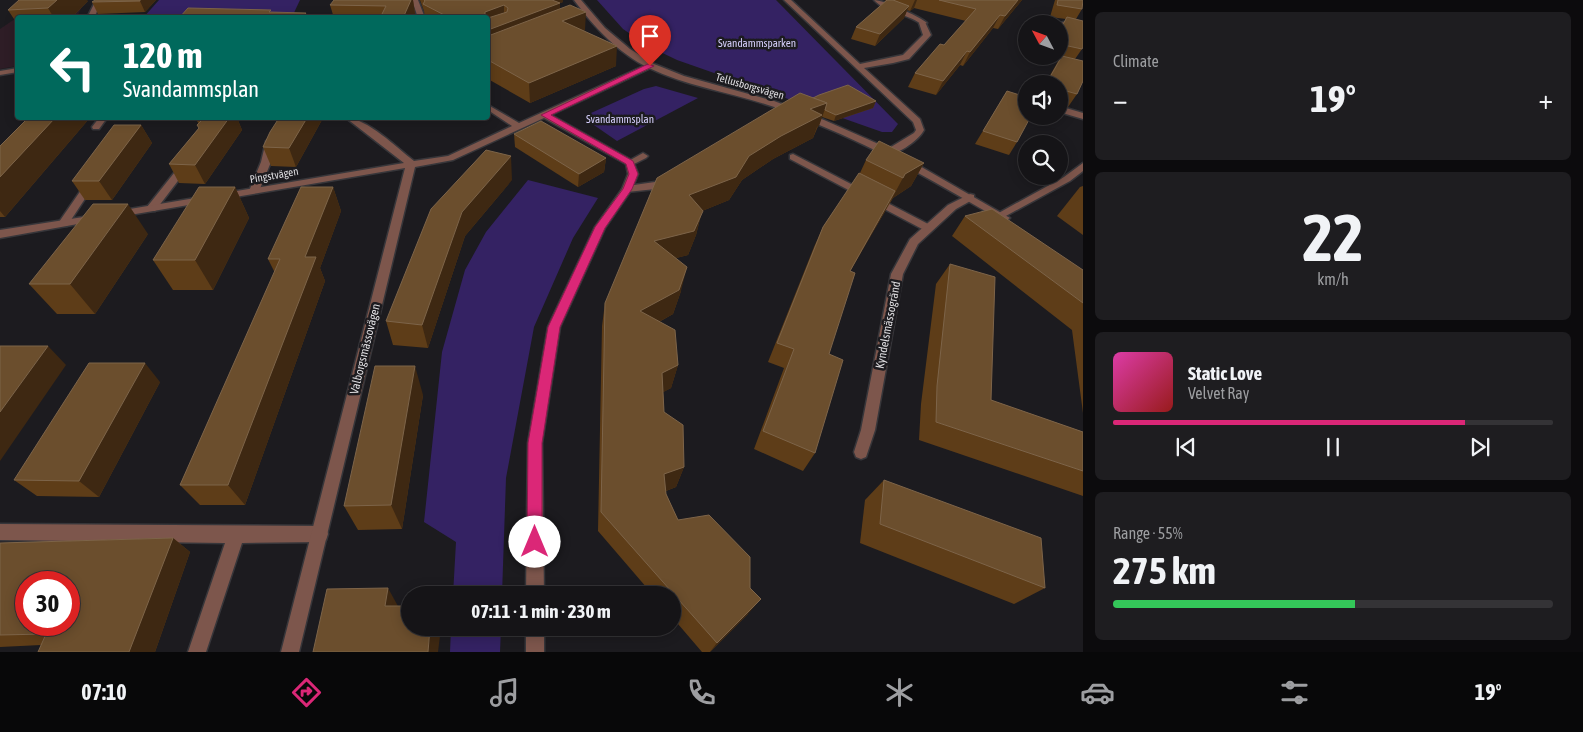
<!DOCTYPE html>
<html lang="en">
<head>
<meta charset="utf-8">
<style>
  body { margin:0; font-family:"Asap Condensed",sans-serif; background:#1e1d20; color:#f1f3f6; height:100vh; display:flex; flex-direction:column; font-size:19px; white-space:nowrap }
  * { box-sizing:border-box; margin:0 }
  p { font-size:16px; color:#9d9ea1 }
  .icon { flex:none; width:28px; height:28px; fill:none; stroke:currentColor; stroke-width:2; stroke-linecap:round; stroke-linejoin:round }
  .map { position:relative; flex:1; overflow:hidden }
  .drawer { display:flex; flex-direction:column; gap:12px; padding:12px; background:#0c0b0d; width:500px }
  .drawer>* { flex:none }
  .guide { position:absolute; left:15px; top:15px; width:475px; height:105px; border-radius:5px; box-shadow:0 2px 12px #0003,0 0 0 1px #343336; background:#00695c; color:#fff; overflow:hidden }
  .needle { width:32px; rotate:311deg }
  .controls { position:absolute; left:1018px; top:15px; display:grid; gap:10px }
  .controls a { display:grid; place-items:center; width:50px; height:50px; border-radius:50%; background:#151417; box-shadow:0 2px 12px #0003,0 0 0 1px #343336; font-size:25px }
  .speed { position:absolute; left:15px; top:571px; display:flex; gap:10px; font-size:25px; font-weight:700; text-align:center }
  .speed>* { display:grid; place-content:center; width:65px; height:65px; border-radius:50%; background:#151417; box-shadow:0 2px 12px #0003,0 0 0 1px #343336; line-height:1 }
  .speed .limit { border:8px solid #d22; background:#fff; color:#111 }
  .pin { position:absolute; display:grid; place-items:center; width:42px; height:42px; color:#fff; margin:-51px -21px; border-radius:50% 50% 50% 0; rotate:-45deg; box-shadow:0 0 5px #0007 }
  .pin .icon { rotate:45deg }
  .me { position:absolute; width:55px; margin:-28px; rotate:0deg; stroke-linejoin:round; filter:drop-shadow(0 0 4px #0008) }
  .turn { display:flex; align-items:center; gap:18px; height:105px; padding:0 25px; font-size:22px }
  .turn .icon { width:65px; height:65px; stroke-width:2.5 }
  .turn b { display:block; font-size:35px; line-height:42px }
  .big { font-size:38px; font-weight:700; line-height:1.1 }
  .drawer .widget { flex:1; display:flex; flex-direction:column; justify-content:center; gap:8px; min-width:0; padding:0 18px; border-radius:8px; background:#1e1d20 }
  .drawer .dial { align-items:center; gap:0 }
  .dial b { font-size:65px; line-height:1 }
  .song { display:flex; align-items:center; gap:15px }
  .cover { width:60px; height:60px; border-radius:8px; background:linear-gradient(135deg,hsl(320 70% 55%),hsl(0 70% 35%)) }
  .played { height:5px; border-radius:2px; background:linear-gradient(90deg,#db2777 80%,#343336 80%) }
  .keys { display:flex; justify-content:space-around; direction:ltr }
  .heat { display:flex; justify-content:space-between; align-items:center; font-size:28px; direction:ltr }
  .charge { height:8px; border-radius:4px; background:linear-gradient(90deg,#34c759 55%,#343336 0) }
  .trip { position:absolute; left:401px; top:586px; width:280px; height:50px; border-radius:25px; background:#151417; box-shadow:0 2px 12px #0003,0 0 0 1px #343336; font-weight:700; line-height:50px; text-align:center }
  .tab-bar { display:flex; height:80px; justify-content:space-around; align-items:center; background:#080809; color:#9d9ea1 }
  .tab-bar .icon { width:35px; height:35px }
  .tab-bar .current { color:#db2777 }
  .tab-bar b { font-size:22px; color:#f1f3f6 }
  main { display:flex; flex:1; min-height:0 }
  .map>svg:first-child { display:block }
  .commercial { fill:#2e1d26 }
  .green { fill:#342263 }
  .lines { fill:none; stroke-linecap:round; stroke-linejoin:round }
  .service-casing { stroke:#37363a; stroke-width:3 }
  .minor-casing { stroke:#37363a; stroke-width:3 }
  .tertiary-casing { stroke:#37363a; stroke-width:3 }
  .service { fill:#7d564c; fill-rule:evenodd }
  .minor { fill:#7d564c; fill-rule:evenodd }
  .tertiary { fill:#7d564c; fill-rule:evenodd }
  .wall { fill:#5e3d18 }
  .shaded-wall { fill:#3e2812 }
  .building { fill:#6b4e2d; stroke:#7d6449; fill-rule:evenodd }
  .route { fill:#db2777; stroke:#8e194d }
  .labels { text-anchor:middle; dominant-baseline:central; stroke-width:5; stroke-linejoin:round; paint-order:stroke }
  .far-park-label { font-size:11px; fill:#d5cffb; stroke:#1c1b1f }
  .far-street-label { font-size:11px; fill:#dddcdf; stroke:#1c1b1f }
  .street-label { font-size:12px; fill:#dddcdf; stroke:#1c1b1f }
</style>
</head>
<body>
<main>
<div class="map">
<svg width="1083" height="652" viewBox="0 0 1083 652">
  <rect width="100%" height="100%" fill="#1c1b1f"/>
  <!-- commercial -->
  <polygon class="commercial" points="43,0 85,0 77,17 18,18 17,66 0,69 0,29"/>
  <!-- green -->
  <g class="green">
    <polygon points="159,0 300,0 292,17 143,18"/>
    <polygon points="597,0 776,0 898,124 892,132 882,132 677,60 648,46 623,29"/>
    <polygon points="656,86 698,98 617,141 591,123 591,113 644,89"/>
    <polygon points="528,180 598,198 573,238 534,327 506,478 502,595 453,595 456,542 424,522 442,352 465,270 486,232"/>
    <polygon points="451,628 501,628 500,652 450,652"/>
  </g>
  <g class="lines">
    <!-- service casing -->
    <g class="service-casing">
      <g id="service">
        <path d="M874,0C883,0 919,16 927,23L921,24C906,13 886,13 874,0Z"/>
        <polygon points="1070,21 1083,24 1083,28 1054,24"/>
        <polygon points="1059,106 1083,113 1083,119 1059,112"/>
        <polygon points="99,118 107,118 99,129 93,129 92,127"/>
        <polygon points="271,138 276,141 271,162 259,191 258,193 250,193 249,191 261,162 266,141"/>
        <polygon points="643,153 648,156 646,158 630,166 625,163"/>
        <polygon points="793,154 932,226 933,228 928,231 924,230 790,159 790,155"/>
        <polygon points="185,162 190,165 155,211 147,211 146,209 147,207 182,163"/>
        <polygon points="91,179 96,182 67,226 59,226 58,224 59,222 88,180"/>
        <polygon points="669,180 674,183 665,188 627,192 622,189 627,186"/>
        <polygon points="0,524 320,526 326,528 328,534 326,540 320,542 242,543 206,652 188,652 225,543 0,540"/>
      </g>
    </g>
    <!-- minor casing -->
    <g class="minor-casing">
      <g id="minor">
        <polygon points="96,0 102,0 94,18 87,18"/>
        <polygon points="412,0 418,0 425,18 418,18"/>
        <path d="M784,0H791L860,64L903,55L923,35L919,23L925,22L931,35L909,59L893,63L864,68L920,119L924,130C919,140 897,156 886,154V150L914,133L916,130L913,122Z"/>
        <path d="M648,64L655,66L551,115L633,161L638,174L632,189L605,228L560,327L542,443L544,595H526L528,443L548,327L595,227L622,189L628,174L626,164L544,118L453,160L415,167L299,652H281L405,168L118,217L113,214L118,211L404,163L346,118C367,118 397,148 414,161L448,156L512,126L488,110V105L519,123Z"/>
        <polygon points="18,68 18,72 0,75 0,71"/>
        <polygon points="1083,163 1083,171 1070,181 1004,217 1000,218 995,215 1064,177"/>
        <polygon points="970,194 974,195 974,199 956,209 918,244 903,274 875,430 866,457 861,459 856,457 854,452 861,430 891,274 910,239 948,205"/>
        <polygon points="96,215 101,218 100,220 0,238 0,230"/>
        <rect x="526" y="628" width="18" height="24"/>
      </g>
    </g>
    <!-- tertiary casing -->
    <g class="tertiary-casing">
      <path id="tertiary" d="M574,0H581L605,28L630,49L654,64L684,76L774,101L824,120L892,150L1010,218L1005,221L1001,220C941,186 882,150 817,124C801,117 785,110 768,105C729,92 686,86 649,68C618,53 594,27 574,0Z"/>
    </g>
    <!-- service -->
    <use href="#service" class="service"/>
    <!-- minor -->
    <use href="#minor" class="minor"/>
    <!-- tertiary -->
    <use href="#tertiary" class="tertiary"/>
  </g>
  <!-- wall -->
  <g class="wall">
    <polygon points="156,0 145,12 98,14 92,2"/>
    <polygon points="413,0 415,14 413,18 334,18 330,5"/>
    <polygon points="420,0 563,0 563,2 560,3 560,9 585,30 583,31 616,66 530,103 488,79 488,18 425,18 424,11"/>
    <polygon points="885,0 1022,0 998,29 993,28 963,66 960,65 936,95 908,87 915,73 944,45 966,21 914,8 910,11 907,10 904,18 875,46 851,39 856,27 886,1"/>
    <polygon points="1055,0 1083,0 1082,9 1076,19 1082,49 1075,59 1077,94 1068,107 1059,104 1059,84 1045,84 1060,58 1053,56 1059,56 1059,30 1066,19 1050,17"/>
    <polygon points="88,1 71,18 18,18 18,25 8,10"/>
    <polygon points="1007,91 1017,142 1009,155 975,144"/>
    <polygon points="813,98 876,101 873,108 834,121 822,117 813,138 773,159 742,180 729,200 702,211 696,235 688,255 676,258 681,291 673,314 659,322 678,365 671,388 663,392 664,412 684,467 676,487 666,491 666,494 678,520 748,614 710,652 702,652 672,617 672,595 653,595 598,531 602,326 605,303"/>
    <polygon points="28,118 87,118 88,120 5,217 0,217 0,146"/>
    <polygon points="195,118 238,118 237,118 242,130 205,184 179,183 169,164 199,128 199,124"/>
    <polygon points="279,118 323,118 296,167 271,166 263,147"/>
    <polygon points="141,125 152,143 112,200 85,200 72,181"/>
    <polygon points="514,134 606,158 604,172 578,187 515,147"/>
    <polygon points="866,160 924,163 911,186 893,198 850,271 829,354 815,453 803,471 754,449 784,368 768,362 814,247 823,227 860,173"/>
    <polygon points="512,180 465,236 428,348 393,345 386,321"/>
    <polygon points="1083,186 1083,235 1057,216 1080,187"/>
    <polygon points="235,187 249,218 213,290 173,290 153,260"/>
    <polygon points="333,187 341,211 320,268 325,281 245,505 200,505 180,485 275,273 268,259"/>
    <polygon points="965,216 1083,270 1083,413 1072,330 952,236"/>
    <polygon points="148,234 95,314 57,314 29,284"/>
    <polygon points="950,264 991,400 1083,432 1083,496 919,440 921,404 936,284"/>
    <polygon points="160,382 99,497 37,496 14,480"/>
    <polygon points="423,395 402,529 358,530 344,506"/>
    <polygon points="884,480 1045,588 1014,604 860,543 865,500"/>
    <polygon points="173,538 190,552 155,652 38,652 41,645 0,647 0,543"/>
  </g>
  <!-- shaded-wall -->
  <g class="shaded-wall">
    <polygon points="57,0 87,0 88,1 71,18 54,18 48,8"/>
    <polygon points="140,0 156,0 145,12 140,1"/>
    <polygon points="411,0 413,0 415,14 413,18 403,18"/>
    <polygon points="540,0 563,0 563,2 560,3 560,19 488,47 488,30"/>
    <polygon points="915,0 917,0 914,8 910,11"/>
    <polygon points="1018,0 1022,0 998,29 1005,16"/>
    <polygon points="504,5 504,21 488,28 488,18 485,18 485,12"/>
    <polygon points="909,6 904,18 875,46 880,34"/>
    <polygon points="586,12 585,30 561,40 562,21"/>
    <polygon points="306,13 307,18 302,18"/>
    <polygon points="1000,15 993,28 963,66 970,52"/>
    <polygon points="617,46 616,66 530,103 529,83"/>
    <polygon points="967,51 960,65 936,95 943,81"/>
    <polygon points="876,101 873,108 834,121 836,115"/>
    <polygon points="827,103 819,126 817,127 813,138 773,159 742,180 729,200 702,211 696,235 688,255 650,265 654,241 689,195 749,156 810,109"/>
    <polygon points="55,118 87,118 88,120 5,217 0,211 0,177"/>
    <polygon points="224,118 238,118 237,118 242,130 205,184 195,165"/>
    <polygon points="307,118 323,118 296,167 289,148"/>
    <polygon points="141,125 152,143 112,200 99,181"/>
    <polygon points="511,156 512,180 465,236 428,348 422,325 462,212"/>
    <polygon points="606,158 604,172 578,187 579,174"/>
    <polygon points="924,163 911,186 893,198 890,202 905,174"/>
    <polygon points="235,187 249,218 213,290 195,260"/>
    <polygon points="333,187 341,211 320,268 325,281 245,505 228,485 305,257"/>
    <polygon points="895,191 885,211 839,291 850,271"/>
    <polygon points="128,204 148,234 95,314 70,284"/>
    <polygon points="687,267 681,291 673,314 635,335 640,311"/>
    <polygon points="48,346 66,365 0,461 0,412"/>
    <polygon points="145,363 160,382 99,497 79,481"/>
    <polygon points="678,365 671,388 656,396 662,373"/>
    <polygon points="415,366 423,395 402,529 391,505"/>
    <polygon points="684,467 676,487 658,494 664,474"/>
    <polygon points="173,538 190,552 155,652 129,652"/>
    <polygon points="388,588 399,608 385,606"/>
    <polygon points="761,599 748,614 710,652 717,643"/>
    <polygon points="430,628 441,628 438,652 428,652"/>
  </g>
  <!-- building -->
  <g class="building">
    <polygon points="19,0 57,0 48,8 8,10"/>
    <polygon points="95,0 140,0 140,1 92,2"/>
    <polygon points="334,0 411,0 403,18 380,18 386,6 330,5"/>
    <polygon points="424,0 552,0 560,3 488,30 488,18 507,12 508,8 504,5 485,12 485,17 486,18 450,18 423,4 425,1"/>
    <polygon points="887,0 893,0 909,6 880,34 856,27"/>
    <polygon points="939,0 1018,0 1005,16 1000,15 970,52 967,51 943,81 915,73 940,44 944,45 976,9"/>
    <polygon points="1058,0 1083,0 1082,9 1057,5"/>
    <polygon points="570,5 586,12 562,21 617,46 529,83 488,60 488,36"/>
    <polygon points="188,8 271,10 269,12 306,13 302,18 179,18"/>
    <polygon points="1067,17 1083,21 1083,47 1082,49 1059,44 1059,32"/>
    <polygon points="1062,56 1083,61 1083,81 1077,94 1059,89 1059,84 1046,84"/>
    <polygon points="848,85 876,101 836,115 825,110 827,103 813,98 819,95"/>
    <polygon points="1007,91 1026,97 1026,116 1031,116 1017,142 983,131"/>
    <polygon points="800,93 827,103 810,109 822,115 781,136 749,156 736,177 689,195 703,211 694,231 654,241 687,267 679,290 640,311 675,330 678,365 662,373 664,412 683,425 684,467 664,474 666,494 678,520 709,515 750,557 750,588 761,599 717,643 601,512 605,303 657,178"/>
    <polygon points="28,118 55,118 0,177 0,146"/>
    <polygon points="204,118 229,118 195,165 169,164 199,128 197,125"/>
    <polygon points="279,118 307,118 289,148 263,147 270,132"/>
    <polygon points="541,121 606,158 579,174 514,134"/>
    <polygon points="114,125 141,125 99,181 72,181"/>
    <polygon points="879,141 924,163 905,174 903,178 866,160"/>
    <polygon points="486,150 511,156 462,212 422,325 386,321 431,209"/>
    <polygon points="859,173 895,191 850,271 855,273 829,354 843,360 815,453 763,431 794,349 777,343 823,227"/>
    <polygon points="199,187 235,187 195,260 153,260"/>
    <polygon points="301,187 333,187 305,257 316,257 228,485 180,485 280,259 268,259"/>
    <polygon points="93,204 128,204 70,284 29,284"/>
    <polygon points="992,209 1083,270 1083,303 965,216"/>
    <polygon points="950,264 995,277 991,400 1083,432 1083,471 936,422 937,386"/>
    <polygon points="0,346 48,346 0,412"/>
    <polygon points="89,363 145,363 79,481 14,480"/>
    <polygon points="375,366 415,366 391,505 344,506"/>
    <polygon points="884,480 1041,538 1045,588 880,524"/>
    <path d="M173,538L129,652H38L46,634L0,635V543ZM26,582H69V625H26Z"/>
    <polygon points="388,588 385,606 410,606 410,628 430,628 428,652 313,652 327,589"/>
  </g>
  <!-- route -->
  <polygon class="route" points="648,64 654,66 551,115 633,161 638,174 632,189 605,228 560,327 542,443 542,542 540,547 535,549 530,547 527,542 528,443 548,327 595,227 623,189 629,174 626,164 541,115"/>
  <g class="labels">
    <!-- far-park labels -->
    <g class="far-park-label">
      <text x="757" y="43">Svandammsparken</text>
      <text x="620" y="119">Svandammsplan</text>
    </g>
    <!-- far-street labels -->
    <g class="far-street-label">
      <text transform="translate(750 86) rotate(16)">Tellusborgsvägen</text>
      <text transform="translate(274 175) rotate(-10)">Pingstvägen</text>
    </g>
    <!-- street labels -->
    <g class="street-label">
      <text transform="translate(888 325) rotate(-79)">Kyndelsmässogränd</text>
      <text transform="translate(365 349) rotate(-76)">Valborgsmässovägen</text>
    </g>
  </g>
</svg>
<div class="controls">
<a><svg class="needle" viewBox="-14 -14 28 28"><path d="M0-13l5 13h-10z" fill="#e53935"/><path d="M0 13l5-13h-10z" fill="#9d9ea1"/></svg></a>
<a><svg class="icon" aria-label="sound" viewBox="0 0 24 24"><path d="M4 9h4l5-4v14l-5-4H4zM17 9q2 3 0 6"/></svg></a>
<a><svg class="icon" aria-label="search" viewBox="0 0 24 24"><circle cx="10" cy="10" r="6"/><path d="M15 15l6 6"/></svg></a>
</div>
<div class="speed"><div class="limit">30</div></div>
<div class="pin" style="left:650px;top:66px;background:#d93025"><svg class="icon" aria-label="arrive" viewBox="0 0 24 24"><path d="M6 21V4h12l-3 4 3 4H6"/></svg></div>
<svg class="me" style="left:535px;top:542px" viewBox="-20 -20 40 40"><circle r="19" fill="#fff"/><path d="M0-13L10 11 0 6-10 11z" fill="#db2777"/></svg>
<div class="trip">07:11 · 1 min · 230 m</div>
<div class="guide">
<div class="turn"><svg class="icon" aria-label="left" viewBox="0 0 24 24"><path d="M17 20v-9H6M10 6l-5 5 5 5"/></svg><div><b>120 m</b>Svandammsplan</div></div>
</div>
</div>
<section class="drawer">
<div class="widget"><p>Climate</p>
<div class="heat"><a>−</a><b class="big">19°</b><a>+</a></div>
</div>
<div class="widget dial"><b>22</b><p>km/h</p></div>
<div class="widget">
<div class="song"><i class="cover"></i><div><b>Static Love</b><p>Velvet Ray</p></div></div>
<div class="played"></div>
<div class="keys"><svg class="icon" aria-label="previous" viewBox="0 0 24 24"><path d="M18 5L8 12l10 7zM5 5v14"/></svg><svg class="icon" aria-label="pause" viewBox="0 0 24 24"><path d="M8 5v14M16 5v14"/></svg><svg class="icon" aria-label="next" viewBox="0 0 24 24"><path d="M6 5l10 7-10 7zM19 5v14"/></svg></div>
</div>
<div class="widget"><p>Range · 55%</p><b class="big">275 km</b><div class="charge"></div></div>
</section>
</main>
<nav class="tab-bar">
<b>07:10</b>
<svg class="icon current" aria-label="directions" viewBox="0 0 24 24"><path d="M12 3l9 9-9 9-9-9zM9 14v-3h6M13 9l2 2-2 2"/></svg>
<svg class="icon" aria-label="music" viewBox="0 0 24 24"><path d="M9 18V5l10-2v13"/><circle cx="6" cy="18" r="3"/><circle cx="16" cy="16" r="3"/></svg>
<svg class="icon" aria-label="phone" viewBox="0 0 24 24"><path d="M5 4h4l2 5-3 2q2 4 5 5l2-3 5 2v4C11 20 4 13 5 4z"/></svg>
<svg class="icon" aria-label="climate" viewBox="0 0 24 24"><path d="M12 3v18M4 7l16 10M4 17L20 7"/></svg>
<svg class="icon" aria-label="car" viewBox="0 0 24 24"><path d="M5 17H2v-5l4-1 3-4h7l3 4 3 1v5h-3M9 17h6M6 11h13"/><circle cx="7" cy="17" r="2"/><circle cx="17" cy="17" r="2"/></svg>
<svg class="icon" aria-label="filters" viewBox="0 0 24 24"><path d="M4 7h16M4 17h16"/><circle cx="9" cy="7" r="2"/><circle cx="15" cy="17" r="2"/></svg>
<b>19°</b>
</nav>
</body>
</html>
